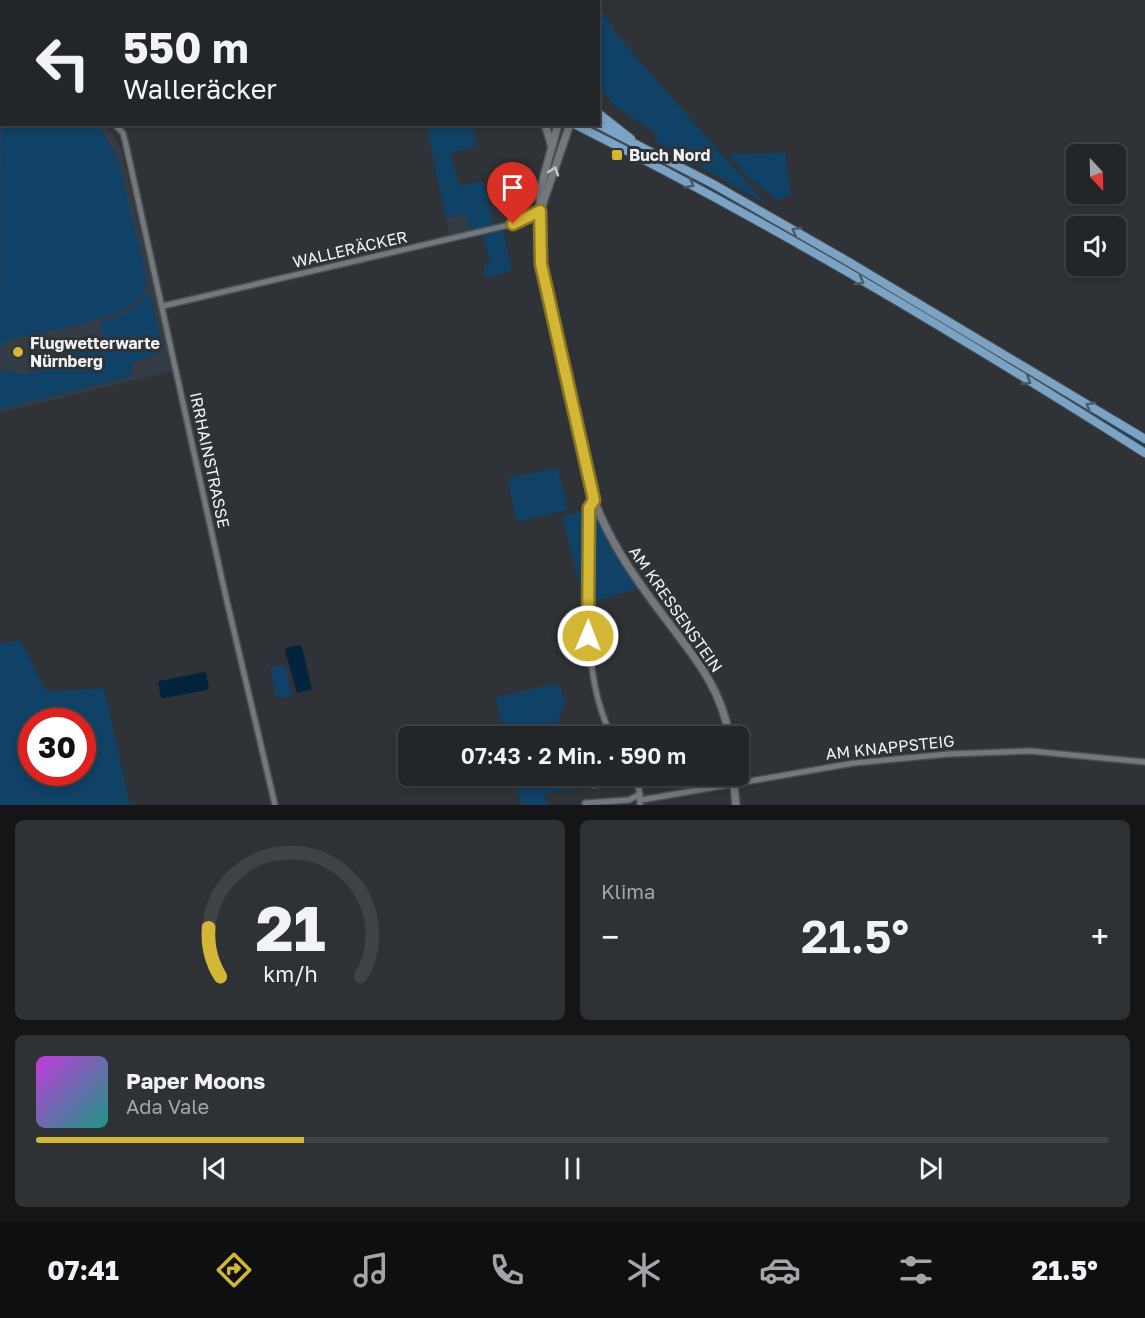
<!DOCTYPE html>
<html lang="de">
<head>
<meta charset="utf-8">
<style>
  body { margin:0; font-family:"Golos Text",sans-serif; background:#2f3235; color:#f1f3f6; height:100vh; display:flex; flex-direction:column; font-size:22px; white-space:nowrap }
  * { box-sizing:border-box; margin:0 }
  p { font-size:20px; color:#a3a5a8 }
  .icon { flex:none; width:33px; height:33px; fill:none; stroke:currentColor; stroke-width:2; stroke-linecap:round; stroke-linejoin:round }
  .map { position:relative; height:805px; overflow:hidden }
  .drawer { display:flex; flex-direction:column; gap:15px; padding:15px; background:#131517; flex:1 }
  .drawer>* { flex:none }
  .top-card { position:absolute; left:0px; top:0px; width:600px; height:126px; box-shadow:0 3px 9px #0003,0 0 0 2px #404346; background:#232629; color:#f1f3f6; overflow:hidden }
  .needle { width:39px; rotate:158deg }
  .tools { position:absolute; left:1066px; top:144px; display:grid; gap:12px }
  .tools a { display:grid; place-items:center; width:60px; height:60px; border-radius:9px; background:#232629; box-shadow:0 3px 9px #0003,0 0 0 2px #404346; font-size:30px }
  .speed { position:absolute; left:18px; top:708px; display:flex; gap:12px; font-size:30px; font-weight:700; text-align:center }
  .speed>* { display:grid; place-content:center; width:78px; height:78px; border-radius:50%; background:#232629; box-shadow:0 3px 9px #0003,0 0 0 2px #404346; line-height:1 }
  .speed .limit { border:9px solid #d22; background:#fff; color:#111 }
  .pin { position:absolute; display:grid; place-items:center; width:51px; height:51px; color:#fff; margin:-62px -26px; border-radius:50% 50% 50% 0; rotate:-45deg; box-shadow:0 0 6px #0007 }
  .pin .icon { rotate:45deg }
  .me { position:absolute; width:66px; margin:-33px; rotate:1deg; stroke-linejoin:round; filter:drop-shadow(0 0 4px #0008) }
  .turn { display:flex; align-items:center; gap:21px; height:126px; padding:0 24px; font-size:27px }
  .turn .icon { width:78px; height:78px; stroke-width:2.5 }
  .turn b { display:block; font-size:42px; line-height:51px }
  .big { font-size:45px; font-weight:600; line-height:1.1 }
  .drawer .tile { flex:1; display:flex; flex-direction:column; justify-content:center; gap:9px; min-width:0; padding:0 21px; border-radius:9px; background:#2f3235 }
  .drawer .dial { align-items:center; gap:0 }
  .dial svg { height:156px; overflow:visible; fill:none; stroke:#404346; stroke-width:7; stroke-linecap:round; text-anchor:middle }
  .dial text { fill:#f1f3f6; stroke:none }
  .song { display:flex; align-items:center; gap:18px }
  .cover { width:72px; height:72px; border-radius:9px; background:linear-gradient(135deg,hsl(290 70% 55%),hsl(170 70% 35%)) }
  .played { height:6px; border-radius:3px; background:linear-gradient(90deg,#d3b635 25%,#404346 25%) }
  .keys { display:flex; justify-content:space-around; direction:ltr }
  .heat { display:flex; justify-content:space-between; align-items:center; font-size:33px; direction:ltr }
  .drawer .tiles { flex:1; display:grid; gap:15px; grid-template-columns:1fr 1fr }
  .tile:last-child { grid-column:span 2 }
  .trip { position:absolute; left:398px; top:726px; width:351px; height:60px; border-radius:9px; background:#232629; box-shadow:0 3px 9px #0003,0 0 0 2px #404346; font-weight:600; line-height:60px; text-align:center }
  .tabs { display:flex; height:96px; justify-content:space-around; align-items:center; background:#0e0f10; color:#a3a5a8 }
  .tabs .icon { width:42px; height:42px }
  .tabs .selected { color:#d3b635 }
  .tabs b { font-size:27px; color:#f1f3f6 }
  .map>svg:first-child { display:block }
  .built { fill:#333c45 }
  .green { fill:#104166; fill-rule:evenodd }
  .water { fill:#04233c }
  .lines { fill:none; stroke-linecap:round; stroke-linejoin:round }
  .street-casing { stroke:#4b4f52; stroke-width:8 }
  .secondary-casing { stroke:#4b4f52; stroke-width:10 }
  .primary-casing { stroke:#4b4f52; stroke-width:10 }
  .street { stroke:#73787d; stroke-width:5 }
  .secondary { stroke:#73787d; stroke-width:7 }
  .primary { stroke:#7ba3c6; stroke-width:8 }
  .oneway { stroke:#c4c7cb }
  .oneway2 { stroke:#4a5a69 }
  .route-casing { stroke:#897622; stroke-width:15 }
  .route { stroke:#d3b635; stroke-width:10 }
  .poi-dot { fill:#d3b635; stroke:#2f3337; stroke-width:2 }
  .labels { text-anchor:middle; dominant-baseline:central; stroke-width:6; stroke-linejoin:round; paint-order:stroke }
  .poi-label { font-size:16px; font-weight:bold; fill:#f0f2f5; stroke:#2f3337; text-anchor:start }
  .street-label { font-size:16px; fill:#f0f2f5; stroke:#2f3337 }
</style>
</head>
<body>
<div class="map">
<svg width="1145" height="805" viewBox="0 0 1145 805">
  <rect width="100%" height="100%" fill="#2f3337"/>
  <!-- built -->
  <g class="built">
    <polygon points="0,14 2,124 104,125 112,133 122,152 173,371 0,413"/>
    <polygon points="465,214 471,231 450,237 446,218"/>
  </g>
  <!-- green -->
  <g class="green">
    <polygon points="598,3 616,34 766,204 654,140 657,134 615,106 599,86"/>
    <path d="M1,122L2,124L97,125L100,128L118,159L146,275C146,283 146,291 140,297C118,322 45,331 12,339L6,341L0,349Z"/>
    <polygon points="426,125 472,125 477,146 450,153 459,186 483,181 494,226 471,231 465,214 446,218"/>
    <polygon points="586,125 692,176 891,289 1145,443 1142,447 709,190 585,126"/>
    <polygon points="785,152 791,194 780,199 781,203 748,177 729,155"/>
    <polygon points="503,230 512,271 486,278 483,265 490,264 483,234"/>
    <path d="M149,290L163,347L156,355L132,362V376L0,409V369C38,380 33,371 63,354C75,348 91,345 103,340L100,322C119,317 140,308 149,290Z"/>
    <polygon points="558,468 568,510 517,522 507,478"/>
    <polygon points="593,509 621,563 638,588 590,603"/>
    <polygon points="586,511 584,601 562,516"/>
    <path d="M20,640L47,692L104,688L130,805H0V644ZM78,721L82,722V772H32V722Z"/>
    <polygon points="285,665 292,696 277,698 269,668"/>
    <polygon points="560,683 563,698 566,700 557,722 560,736 504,736 496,697"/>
    <polygon points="514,776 591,776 593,786 544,793 547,805 521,805"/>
  </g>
  <!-- water -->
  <g class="water">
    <polygon points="299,645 302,647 312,689 297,693 285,651 286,648"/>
    <polygon points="204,672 206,673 209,687 207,690 164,698 161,697 158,683 160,681"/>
  </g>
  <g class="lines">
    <!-- street casing -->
    <g class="street-casing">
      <g id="street">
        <polyline points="565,0 565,2"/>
        <polyline points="577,0 577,2"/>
        <polyline points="483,2 484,0"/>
        <polyline points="0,7 2,9"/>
        <polyline points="114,124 123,133 126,145 225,593 275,805"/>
        <polyline points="163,306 513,224 540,211"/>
        <path d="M594,500L589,508C590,577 579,675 612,736"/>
        <polyline points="634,777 639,790 640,805"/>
        <polyline points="594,785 635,778"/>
        <polyline points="641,800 854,763 949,754 1030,751 1145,762"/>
        <polyline points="585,803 629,800 640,794"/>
      </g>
    </g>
    <!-- secondary casing -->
    <g class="secondary-casing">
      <g id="secondary">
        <polyline points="545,124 551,144"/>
        <path d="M558,124L540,191V253L590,488C605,536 634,577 665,618C693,655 722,689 729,736"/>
        <polyline points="542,206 570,124"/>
        <polyline points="733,776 736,805"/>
      </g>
    </g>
    <!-- primary casing -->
    <g class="primary-casing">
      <g id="primary">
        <polyline points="330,0 333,2"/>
        <polyline points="353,0 356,2"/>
        <polyline points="598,113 631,139"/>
        <path d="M574,124C770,222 960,336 1145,453"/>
        <polyline points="597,124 713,184 849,262 1145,439"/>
      </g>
    </g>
    <!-- street -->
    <use href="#street" class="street"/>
    <!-- secondary -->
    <use href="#secondary" class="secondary"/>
    <!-- primary -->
    <use href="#primary" class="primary"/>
  </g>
  <!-- one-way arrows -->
  <defs><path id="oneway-chevron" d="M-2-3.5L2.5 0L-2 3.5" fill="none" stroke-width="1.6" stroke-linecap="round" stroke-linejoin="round" transform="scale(1.5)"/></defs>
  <use class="oneway" href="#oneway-chevron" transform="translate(554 171) rotate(-72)"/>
  <g class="oneway2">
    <use href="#oneway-chevron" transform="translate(690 184) rotate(28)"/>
    <use href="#oneway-chevron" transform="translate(796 231) rotate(-150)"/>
    <use href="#oneway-chevron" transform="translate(860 281) rotate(30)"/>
    <use href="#oneway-chevron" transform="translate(1027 381) rotate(31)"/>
    <use href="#oneway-chevron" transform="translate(1090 406) rotate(-149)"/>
  </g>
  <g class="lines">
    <!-- route casing -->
    <g class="route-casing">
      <polyline id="route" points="513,224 540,211 541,264 594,500 589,508 588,636"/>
    </g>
    <!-- route -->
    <use href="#route" class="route"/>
  </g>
  <!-- markers -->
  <g class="poi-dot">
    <rect x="611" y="149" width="12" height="12" rx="3"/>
    <circle cx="18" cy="352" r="6"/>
  </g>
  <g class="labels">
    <!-- poi labels -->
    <g class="poi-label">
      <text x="629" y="155">Buch Nord</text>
      <text x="30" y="343">Flugwetterwarte<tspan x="30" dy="18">Nürnberg</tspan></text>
    </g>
    <!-- street labels -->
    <g class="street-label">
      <text transform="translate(350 249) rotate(-13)">WALLERÄCKER</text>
      <text transform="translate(210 460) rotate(78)">IRRHAINSTRASSE</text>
      <text transform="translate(676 609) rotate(55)">AM KRESSENSTEIN</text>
      <text transform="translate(890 747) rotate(-6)">AM KNAPPSTEIG</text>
    </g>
  </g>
</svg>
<div class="tools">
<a><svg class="needle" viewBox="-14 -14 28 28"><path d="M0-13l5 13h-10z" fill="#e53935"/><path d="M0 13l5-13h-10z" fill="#a3a5a8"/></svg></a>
<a><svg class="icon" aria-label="sound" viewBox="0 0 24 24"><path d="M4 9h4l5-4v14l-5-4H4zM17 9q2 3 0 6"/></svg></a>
</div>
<div class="speed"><div class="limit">30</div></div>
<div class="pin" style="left:513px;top:224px;background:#d93025"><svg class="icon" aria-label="arrive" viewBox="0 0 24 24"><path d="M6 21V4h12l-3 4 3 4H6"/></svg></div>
<svg class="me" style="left:588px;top:636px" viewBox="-20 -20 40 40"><circle r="17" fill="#d3b635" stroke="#fff" stroke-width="3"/><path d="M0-11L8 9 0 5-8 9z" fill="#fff"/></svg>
<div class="trip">07:43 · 2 Min. · 590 m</div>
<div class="top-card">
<div class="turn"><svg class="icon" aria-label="left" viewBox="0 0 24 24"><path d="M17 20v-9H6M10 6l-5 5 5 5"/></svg><div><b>550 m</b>Walleräcker</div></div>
</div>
</div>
<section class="drawer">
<div class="tiles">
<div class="tile dial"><svg viewBox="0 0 100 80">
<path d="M14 69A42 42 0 1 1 86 69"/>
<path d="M14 69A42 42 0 0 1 8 44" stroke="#d3b635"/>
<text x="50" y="56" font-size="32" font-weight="700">21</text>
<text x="50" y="72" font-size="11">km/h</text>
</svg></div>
<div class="tile"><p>Klima</p>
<div class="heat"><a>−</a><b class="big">21.5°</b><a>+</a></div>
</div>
<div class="tile">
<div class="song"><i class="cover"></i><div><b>Paper Moons</b><p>Ada Vale</p></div></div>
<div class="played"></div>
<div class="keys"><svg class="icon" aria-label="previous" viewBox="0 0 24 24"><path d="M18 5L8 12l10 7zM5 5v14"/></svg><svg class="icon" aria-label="pause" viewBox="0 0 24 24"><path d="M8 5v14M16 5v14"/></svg><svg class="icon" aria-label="next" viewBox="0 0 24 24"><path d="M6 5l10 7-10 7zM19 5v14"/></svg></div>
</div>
</div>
</section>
<nav class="tabs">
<b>07:41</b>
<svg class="icon selected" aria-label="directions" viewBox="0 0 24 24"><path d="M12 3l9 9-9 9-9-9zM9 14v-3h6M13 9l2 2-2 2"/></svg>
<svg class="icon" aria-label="music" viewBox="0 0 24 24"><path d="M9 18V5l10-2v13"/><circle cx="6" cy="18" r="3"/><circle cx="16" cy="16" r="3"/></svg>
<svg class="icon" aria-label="phone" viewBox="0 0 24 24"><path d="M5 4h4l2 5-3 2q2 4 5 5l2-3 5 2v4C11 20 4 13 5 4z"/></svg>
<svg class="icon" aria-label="climate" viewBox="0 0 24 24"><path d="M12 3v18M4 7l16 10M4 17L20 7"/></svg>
<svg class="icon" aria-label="car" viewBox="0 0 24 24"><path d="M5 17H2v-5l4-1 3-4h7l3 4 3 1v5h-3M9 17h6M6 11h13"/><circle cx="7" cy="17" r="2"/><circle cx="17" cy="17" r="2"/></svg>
<svg class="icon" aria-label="filters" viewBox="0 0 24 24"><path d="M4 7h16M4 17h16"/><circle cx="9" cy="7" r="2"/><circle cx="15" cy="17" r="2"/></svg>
<b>21.5°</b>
</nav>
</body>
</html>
